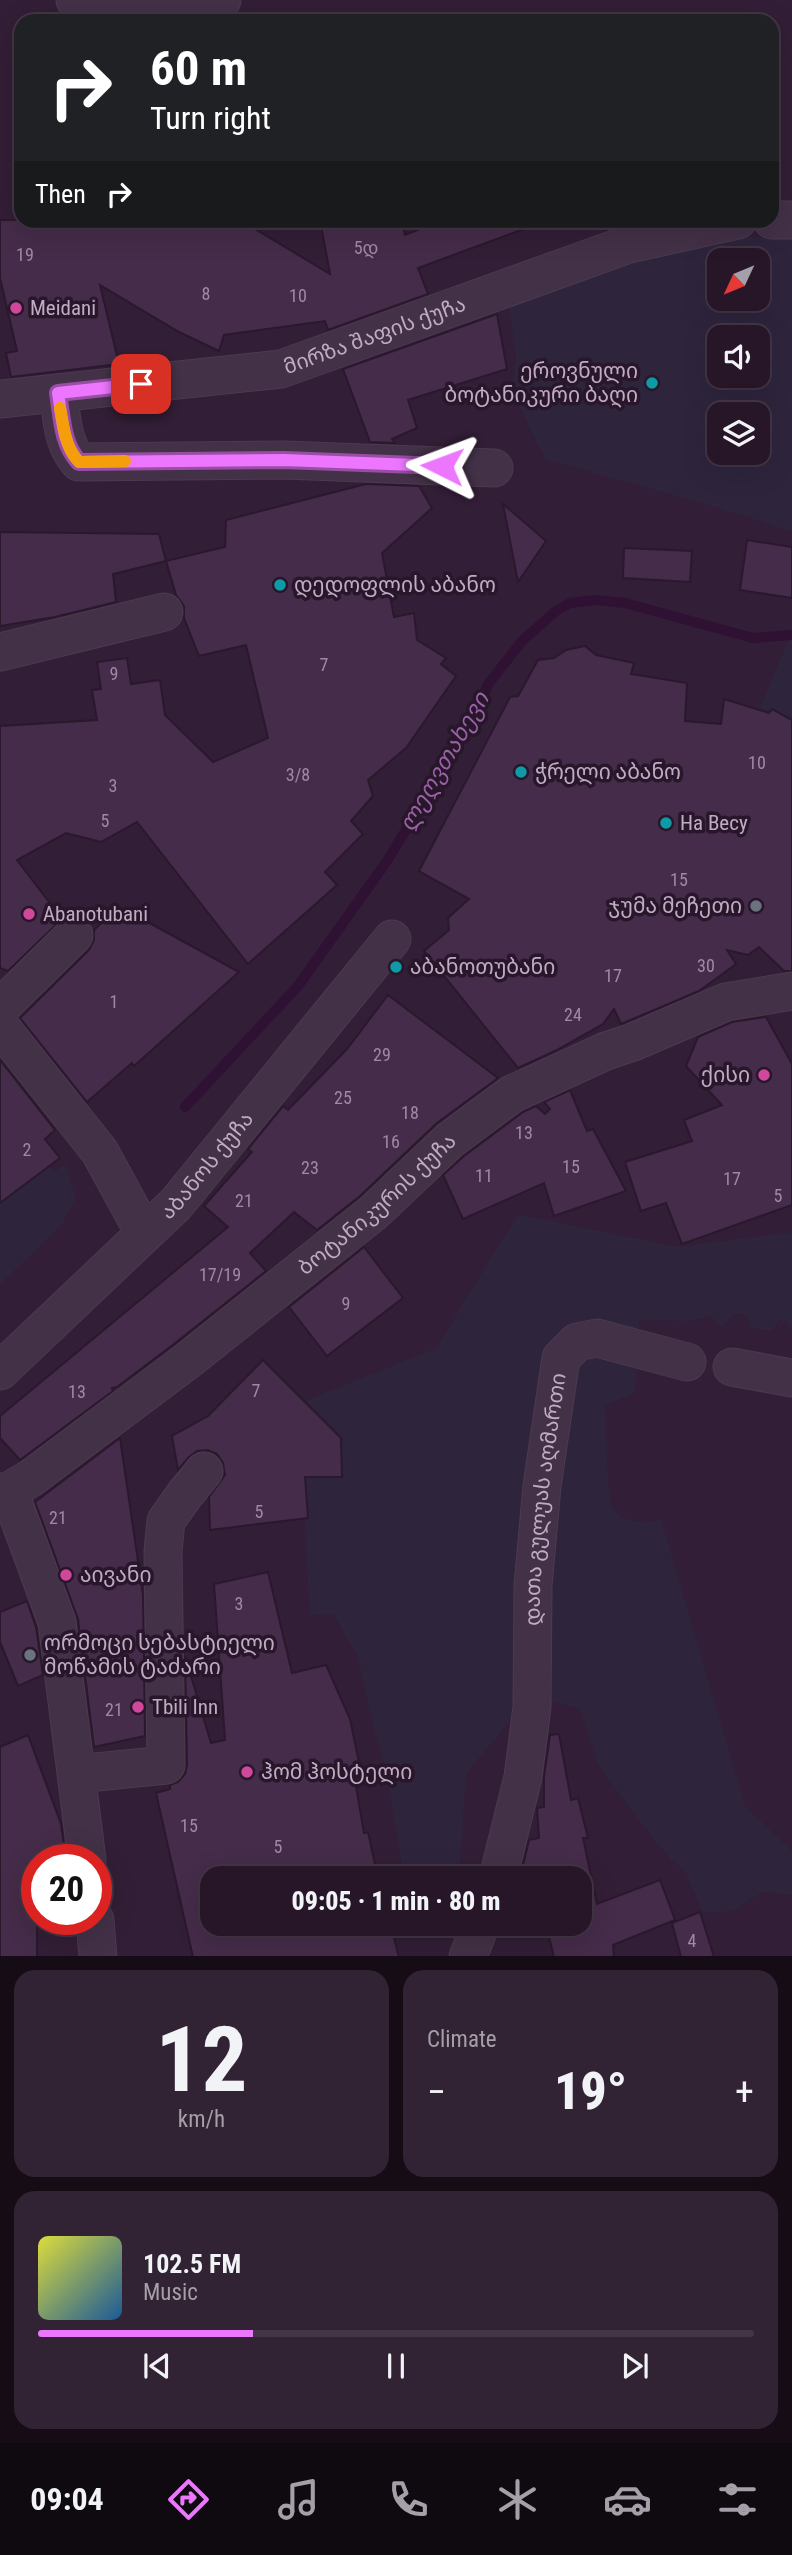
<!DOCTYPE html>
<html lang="en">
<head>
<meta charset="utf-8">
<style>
  body { margin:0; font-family:"Roboto Condensed","Noto Sans Georgian",sans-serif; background:#322334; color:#f1f3f6; height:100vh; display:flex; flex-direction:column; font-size:26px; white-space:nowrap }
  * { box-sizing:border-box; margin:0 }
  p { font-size:23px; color:#a49fa8 }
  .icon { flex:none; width:38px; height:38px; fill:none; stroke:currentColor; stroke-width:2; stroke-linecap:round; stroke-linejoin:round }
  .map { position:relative; height:1956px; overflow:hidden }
  .drawer { display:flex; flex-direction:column; gap:14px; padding:14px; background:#150c16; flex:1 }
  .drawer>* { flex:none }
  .top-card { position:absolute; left:14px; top:14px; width:765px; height:214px; border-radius:21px; box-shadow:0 7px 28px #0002,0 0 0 2px #423545; background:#202124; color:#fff; overflow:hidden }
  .needle { width:46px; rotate:226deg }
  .controls { position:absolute; left:707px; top:248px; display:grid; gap:14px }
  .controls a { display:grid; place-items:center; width:63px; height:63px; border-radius:14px; background:#261628; box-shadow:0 7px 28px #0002,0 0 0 2px #423545; font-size:35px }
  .speed { position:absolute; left:21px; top:1844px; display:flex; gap:14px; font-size:35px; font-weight:700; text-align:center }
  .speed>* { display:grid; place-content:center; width:91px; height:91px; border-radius:50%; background:#261628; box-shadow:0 7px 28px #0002,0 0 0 2px #423545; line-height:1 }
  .speed .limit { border:10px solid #d22; background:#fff; color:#111 }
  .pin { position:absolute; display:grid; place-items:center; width:60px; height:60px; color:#fff; margin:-30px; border-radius:14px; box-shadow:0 4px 10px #0006 }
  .me { position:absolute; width:77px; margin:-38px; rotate:273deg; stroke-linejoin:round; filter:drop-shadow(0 0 5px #0008) }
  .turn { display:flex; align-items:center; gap:24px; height:147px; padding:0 21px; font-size:32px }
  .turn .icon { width:91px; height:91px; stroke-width:2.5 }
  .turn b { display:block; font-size:49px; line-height:60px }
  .then { display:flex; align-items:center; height:66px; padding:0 21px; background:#0003; gap:14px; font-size:26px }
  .big { font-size:52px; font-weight:800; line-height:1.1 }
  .drawer .card { flex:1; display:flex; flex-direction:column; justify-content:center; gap:10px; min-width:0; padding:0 24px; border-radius:21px; background:#322334 }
  .drawer .dial { align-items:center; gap:0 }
  .dial b { font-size:91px; line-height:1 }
  .song { display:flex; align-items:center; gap:21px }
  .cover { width:84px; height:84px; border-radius:10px; background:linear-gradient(135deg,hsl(60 70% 55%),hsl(210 70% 35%)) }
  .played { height:7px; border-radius:4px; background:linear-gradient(90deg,#ec76fe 30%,#423545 30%) }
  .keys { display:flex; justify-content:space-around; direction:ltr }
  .heat { display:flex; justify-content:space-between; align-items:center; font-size:38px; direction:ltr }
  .drawer .tiles { flex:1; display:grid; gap:14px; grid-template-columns:1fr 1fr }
  .card:last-child { grid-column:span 2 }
  .trip { position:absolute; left:200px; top:1866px; width:392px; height:70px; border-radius:21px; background:#261628; box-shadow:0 7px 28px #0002,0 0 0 2px #423545; font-weight:800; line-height:70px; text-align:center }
  .tab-bar { display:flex; height:112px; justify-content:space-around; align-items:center; background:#0f0910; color:#a49fa8 }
  .tab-bar .icon { width:49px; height:49px }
  .tab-bar .active { color:#ec76fe }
  .tab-bar b { font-size:32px; color:#f1f3f6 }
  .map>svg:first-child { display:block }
  .green { fill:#2e253d; fill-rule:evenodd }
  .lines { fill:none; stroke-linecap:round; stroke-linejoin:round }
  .stream { stroke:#2e1133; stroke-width:10 }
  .building { fill:#452c4a; stroke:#2a192d; stroke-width:2 }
  .minor-casing { stroke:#4d3a50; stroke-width:39 }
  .minor { stroke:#433147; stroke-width:37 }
  .route-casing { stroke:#994da5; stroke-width:18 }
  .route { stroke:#ec76fe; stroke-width:12 }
  .slow { stroke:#f59e0b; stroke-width:12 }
  .hotel-dot { fill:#d1479c; stroke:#28172b; stroke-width:2.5 }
  .culture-dot { fill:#0f9aa8; stroke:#28172b; stroke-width:2.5 }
  .worship-dot { fill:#6b7280; stroke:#28172b; stroke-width:2.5 }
  .labels { text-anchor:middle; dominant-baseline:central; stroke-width:7; stroke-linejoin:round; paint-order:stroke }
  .number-label { font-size:18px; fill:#a189a4 }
  .poi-label { font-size:21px; fill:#c1aac4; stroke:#28172b; text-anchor:start }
  .street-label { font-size:21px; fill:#c1aac4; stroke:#28172b }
  .water-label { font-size:23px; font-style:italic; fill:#9a61a6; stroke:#28172b }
</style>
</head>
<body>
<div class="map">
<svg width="792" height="1957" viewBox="0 0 792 1957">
  <rect width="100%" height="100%" fill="#321e36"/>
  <!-- green -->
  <g class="green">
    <path d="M744,237L792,238V532C711,503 627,483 545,459L511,390L516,359L507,287L633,258ZM719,261H758V299H719ZM719,338H758V376H719ZM719,415H758V453H719Z"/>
    <polygon points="792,632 792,720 760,708"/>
    <polygon points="65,1164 76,1198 61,1226 0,1284 0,1203 49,1167 54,1172"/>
    <path d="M518,1214L677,1247L792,1232V1331L786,1322L779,1320L772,1331L751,1328L747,1315L734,1313L722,1327L711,1316L690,1321L639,1320L635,1393L605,1405C606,1421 607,1497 612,1506C621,1523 645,1525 661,1519L745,1806L792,1851V1895L763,1892L732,1911L703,1913L685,1871L671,1860L633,1813L597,1762L581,1710L538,1696L527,1701L466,1773L459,1878H404L385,1765L374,1729L358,1658L333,1613L310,1616L298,1404L436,1348Z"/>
  </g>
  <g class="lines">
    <!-- stream -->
    <polyline class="stream" points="185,1107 298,986 387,861 454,751 489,683 522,641 556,611 570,603 596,600 625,603 753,638 792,635"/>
  </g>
  <!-- building -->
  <g class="building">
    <polygon points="0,220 240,220 330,274 320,220 402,220 405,235 443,220 536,220 537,224 418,268 428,294 328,330 325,321 224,335 219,351 179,332 100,285 119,364 11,377 6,353 17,351 0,278"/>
    <polygon points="497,314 507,369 408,400 417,428 392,439 395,443 370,442 343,369"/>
    <polygon points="366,484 419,486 432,508 382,553 394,617 414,613 417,640 446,658 441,664 456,676 406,748 368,780 373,796 351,821 363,834 325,872 337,885 248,964 137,822 101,842 66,833 17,860 62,919 8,971 0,968 0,726 97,720 92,690 101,689 97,662 127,658 131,684 160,680 165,715 213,762 268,738 246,645 199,656 184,618 184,606 176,595 166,561 225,547 226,520"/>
    <polygon points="503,504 546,541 518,582"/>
    <polygon points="0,532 159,534 166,561 113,574 116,602 55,617 0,626"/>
    <polygon points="747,540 792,547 792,598 740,590"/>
    <polygon points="624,548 692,551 690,582 623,578"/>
    <polygon points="585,646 596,655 634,663 631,674 687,683 685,721 721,724 724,699 769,713 772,709 792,720 792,971 784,971 759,947 748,955 727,950 736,964 699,991 621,1024 614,1009 603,1024 555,1051 518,1068 424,951 449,930 448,918 469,899 419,871 510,697 518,696 538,660 554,658 566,650"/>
    <polygon points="133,914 239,972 134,1066 132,1063 87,1102 20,1018 89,950 94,940 94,930 107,918"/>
    <polygon points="388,995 498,1078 437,1123 360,1196 317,1230 294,1212 250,1253 266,1271 174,1344 117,1387 112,1388 113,1391 20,1460 0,1438 0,1416 228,1227 204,1206 252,1152 248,1149 283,1106 288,1110 347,1049"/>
    <polygon points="766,1017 792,1064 792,1205 682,1244 666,1203 641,1211 625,1162 692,1141 684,1120 722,1105 686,1066 698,1037 732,1022"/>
    <polygon points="0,1060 55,1130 45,1139 60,1158 0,1203"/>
    <polygon points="570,1090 587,1131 593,1129 626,1191 554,1216 544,1183 463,1219 443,1175 464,1156 523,1112 536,1106 545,1114 550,1109 544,1102"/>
    <polygon points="364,1247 403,1298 327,1356 289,1307"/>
    <polygon points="263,1360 341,1438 342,1477 305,1477 308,1518 210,1530 209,1497 225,1475 223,1463 217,1454 208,1450 197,1451 188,1458 178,1470 172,1436 208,1416"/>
    <polygon points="120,1438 143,1595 145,1736 94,1747 78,1619 35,1502"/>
    <polygon points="268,1572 292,1673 326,1665 350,1719 360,1767 353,1769 364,1833 368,1832 378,1878 212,1878 212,1923 390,1923 399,1957 193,1957 156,1793 170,1789 170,1785 178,1782 185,1774 187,1765 185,1656 211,1743 225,1740 214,1584"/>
    <polygon points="27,1601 36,1627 43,1675 18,1686 0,1642 0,1612"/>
    <polygon points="559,1734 571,1800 578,1798 588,1838 583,1838 597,1904 660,1880 675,1920 613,1945 614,1957 554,1957 546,1925 524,1930 523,1923 579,1923 579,1878 520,1878 529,1840 539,1838 537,1808 544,1807 544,1776 550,1735"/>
    <polygon points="28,1735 61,1824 66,1860 37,1860 37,1957 0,1957 0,1747"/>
    <polygon points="700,1912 714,1957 681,1957 672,1923"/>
  </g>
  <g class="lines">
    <!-- minor casing -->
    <g class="minor-casing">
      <g id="minor">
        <polyline points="75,0 138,14 222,0"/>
        <polyline points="772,220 792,220"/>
        <path d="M58,393C62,417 62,444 79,462L284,460L494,468"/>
        <path id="s1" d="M0,399L281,369L629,244L738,220"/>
        <polyline points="0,652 164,612"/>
        <polyline points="0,1008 74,935"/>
        <polyline points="0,1026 100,1152 144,1233"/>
        <polyline points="732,1367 792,1378"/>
        <path id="s2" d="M0,1371L176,1204L392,939"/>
        <polyline points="9,1491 57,1622 87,1860"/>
        <path id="s3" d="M0,1492L9,1491L31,1478L187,1361L374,1212L450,1140L512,1094L606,1051L633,1042L726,1002L792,991"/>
        <polyline points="77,1774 166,1765 163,1551 166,1521 185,1494 204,1471"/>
        <path id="s4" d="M498,1878L523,1777L532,1707L533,1586L542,1486L561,1358L577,1342L597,1338L687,1362"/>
        <polyline points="95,1920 98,1957"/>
        <polyline points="468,1957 481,1923"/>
      </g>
    </g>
    <!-- minor -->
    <use href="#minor" class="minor"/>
  </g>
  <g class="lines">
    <!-- route casing -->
    <g class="route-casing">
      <path id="route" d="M141,384L58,393C62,417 62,444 79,462L284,460L442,466"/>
    </g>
    <!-- route -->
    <use href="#route" class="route"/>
    <!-- slow -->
    <path class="slow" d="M60,408C64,428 65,447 79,462L125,461"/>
  </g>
  <!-- markers -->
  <g class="hotel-dot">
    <circle cx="16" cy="308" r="7"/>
    <circle cx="29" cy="914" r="7"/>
    <circle cx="764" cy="1075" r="7"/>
    <circle cx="66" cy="1575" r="7"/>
    <circle cx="138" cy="1707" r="7"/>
    <circle cx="247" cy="1772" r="7"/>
  </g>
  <g class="culture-dot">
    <circle cx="652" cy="383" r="7"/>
    <circle cx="280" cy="585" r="7"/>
    <circle cx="521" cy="772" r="7"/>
    <circle cx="666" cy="823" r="7"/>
    <circle cx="396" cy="967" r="7"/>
  </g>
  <g class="worship-dot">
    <circle cx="756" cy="906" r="7"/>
    <circle cx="30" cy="1655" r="7"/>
  </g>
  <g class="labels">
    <!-- number labels -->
    <g class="number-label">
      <text x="366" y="247">5დ</text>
      <text x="25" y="254">19</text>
      <text x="206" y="293">8</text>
      <text x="298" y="295">10</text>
      <text x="324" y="664">7</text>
      <text x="114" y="673">9</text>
      <text x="757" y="762">10</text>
      <text x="298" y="774">3/8</text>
      <text x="113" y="785">3</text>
      <text x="105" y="820">5</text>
      <text x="679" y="879">15</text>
      <text x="706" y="965">30</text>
      <text x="613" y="975">17</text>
      <text x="114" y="1001">1</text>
      <text x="573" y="1014">24</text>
      <text x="382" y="1054">29</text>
      <text x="343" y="1097">25</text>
      <text x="410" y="1112">18</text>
      <text x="524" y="1132">13</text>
      <text x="391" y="1141">16</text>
      <text x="27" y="1149">2</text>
      <text x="571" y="1166">15</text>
      <text x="310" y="1167">23</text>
      <text x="484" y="1175">11</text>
      <text x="732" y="1178">17</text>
      <text x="778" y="1195">5</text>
      <text x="244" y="1200">21</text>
      <text x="220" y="1274">17/19</text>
      <text x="346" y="1303">9</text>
      <text x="256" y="1390">7</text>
      <text x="77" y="1391">13</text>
      <text x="259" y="1511">5</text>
      <text x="58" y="1517">21</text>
      <text x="239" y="1603">3</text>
      <text x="114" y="1709">21</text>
      <text x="189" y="1825">15</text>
      <text x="278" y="1846">5</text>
      <text x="692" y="1940">4</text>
    </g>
    <!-- poi labels -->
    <g class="poi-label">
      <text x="30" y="308">Meidani</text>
      <text x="638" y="371" text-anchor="end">ეროვნული<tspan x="638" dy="24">ბოტანიკური ბაღი</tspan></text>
      <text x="294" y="585">დედოფლის აბანო</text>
      <text x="535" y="772">ჭრელი აბანო</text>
      <text x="680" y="823">На Весу</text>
      <text x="742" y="906" text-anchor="end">ჯუმა მეჩეთი</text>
      <text x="43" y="914">Abanotubani</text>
      <text x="410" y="967">აბანოთუბანი</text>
      <text x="750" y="1075" text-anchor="end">ქისი</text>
      <text x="80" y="1575">აივანი</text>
      <text x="44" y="1643">ორმოცი სებასტიელი<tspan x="44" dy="24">მოწამის ტაძარი</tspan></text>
      <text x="152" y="1707">Tbili Inn</text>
      <text x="261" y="1772">ჰომ ჰოსტელი</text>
    </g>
    <!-- street labels -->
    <g class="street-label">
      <text stroke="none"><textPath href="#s1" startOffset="382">მირზა შაფის ქუჩა</textPath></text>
      <text stroke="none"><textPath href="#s2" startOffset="292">აბანოს ქუჩა</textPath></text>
      <text stroke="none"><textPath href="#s3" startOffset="476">ბოტანიკურის ქუჩა</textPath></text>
      <text stroke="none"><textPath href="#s4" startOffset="383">დათა გულუას აღმართი</textPath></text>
    </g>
    <!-- water labels -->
    <g class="water-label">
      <text transform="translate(444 762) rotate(-60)">ლეღვთახევი</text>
    </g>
  </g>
</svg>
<div class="controls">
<a><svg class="needle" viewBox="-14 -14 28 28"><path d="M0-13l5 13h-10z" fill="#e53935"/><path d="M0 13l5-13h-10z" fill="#a49fa8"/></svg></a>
<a><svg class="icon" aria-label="sound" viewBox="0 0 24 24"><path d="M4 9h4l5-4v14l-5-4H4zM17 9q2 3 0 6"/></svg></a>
<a><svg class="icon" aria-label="layers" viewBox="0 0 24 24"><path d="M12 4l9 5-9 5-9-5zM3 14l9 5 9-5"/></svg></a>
</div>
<div class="speed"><div class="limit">20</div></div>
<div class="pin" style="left:141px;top:384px;background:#d93025"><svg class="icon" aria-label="arrive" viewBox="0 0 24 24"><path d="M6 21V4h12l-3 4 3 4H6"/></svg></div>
<svg class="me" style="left:442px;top:466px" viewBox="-20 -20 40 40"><path d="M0-17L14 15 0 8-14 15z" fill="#ec76fe" stroke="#fff" stroke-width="4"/></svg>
<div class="trip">09:05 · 1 min · 80 m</div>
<div class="top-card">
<div class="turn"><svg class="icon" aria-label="right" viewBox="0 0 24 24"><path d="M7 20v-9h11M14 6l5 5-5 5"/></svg><div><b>60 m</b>Turn right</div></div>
<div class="then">Then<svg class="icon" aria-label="right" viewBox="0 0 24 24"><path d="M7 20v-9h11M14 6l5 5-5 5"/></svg></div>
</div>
</div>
<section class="drawer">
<div class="tiles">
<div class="card dial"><b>12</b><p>km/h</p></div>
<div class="card"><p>Climate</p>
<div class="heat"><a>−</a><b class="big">19°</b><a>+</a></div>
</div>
<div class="card">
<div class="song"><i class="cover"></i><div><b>102.5 FM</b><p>Music</p></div></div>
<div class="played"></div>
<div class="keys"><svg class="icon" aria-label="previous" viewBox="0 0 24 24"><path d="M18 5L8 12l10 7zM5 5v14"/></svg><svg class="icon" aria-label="pause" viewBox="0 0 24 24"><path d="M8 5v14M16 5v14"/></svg><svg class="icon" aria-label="next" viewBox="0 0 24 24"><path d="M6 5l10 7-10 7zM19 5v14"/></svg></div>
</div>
</div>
</section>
<nav class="tab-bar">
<b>09:04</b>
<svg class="icon active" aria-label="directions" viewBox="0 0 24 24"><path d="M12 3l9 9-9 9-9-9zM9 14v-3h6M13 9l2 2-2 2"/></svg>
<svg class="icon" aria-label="music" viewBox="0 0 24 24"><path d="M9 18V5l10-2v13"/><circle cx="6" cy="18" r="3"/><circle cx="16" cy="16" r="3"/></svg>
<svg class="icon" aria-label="phone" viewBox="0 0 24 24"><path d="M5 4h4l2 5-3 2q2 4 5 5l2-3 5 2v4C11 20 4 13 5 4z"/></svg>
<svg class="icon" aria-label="climate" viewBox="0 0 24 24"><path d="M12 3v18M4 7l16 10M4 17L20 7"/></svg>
<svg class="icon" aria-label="car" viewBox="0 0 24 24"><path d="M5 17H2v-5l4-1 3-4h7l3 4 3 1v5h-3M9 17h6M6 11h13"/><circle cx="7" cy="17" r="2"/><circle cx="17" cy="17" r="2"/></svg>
<svg class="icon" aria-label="filters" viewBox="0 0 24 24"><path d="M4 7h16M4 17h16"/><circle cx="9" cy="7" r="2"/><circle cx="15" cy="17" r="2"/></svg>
</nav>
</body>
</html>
